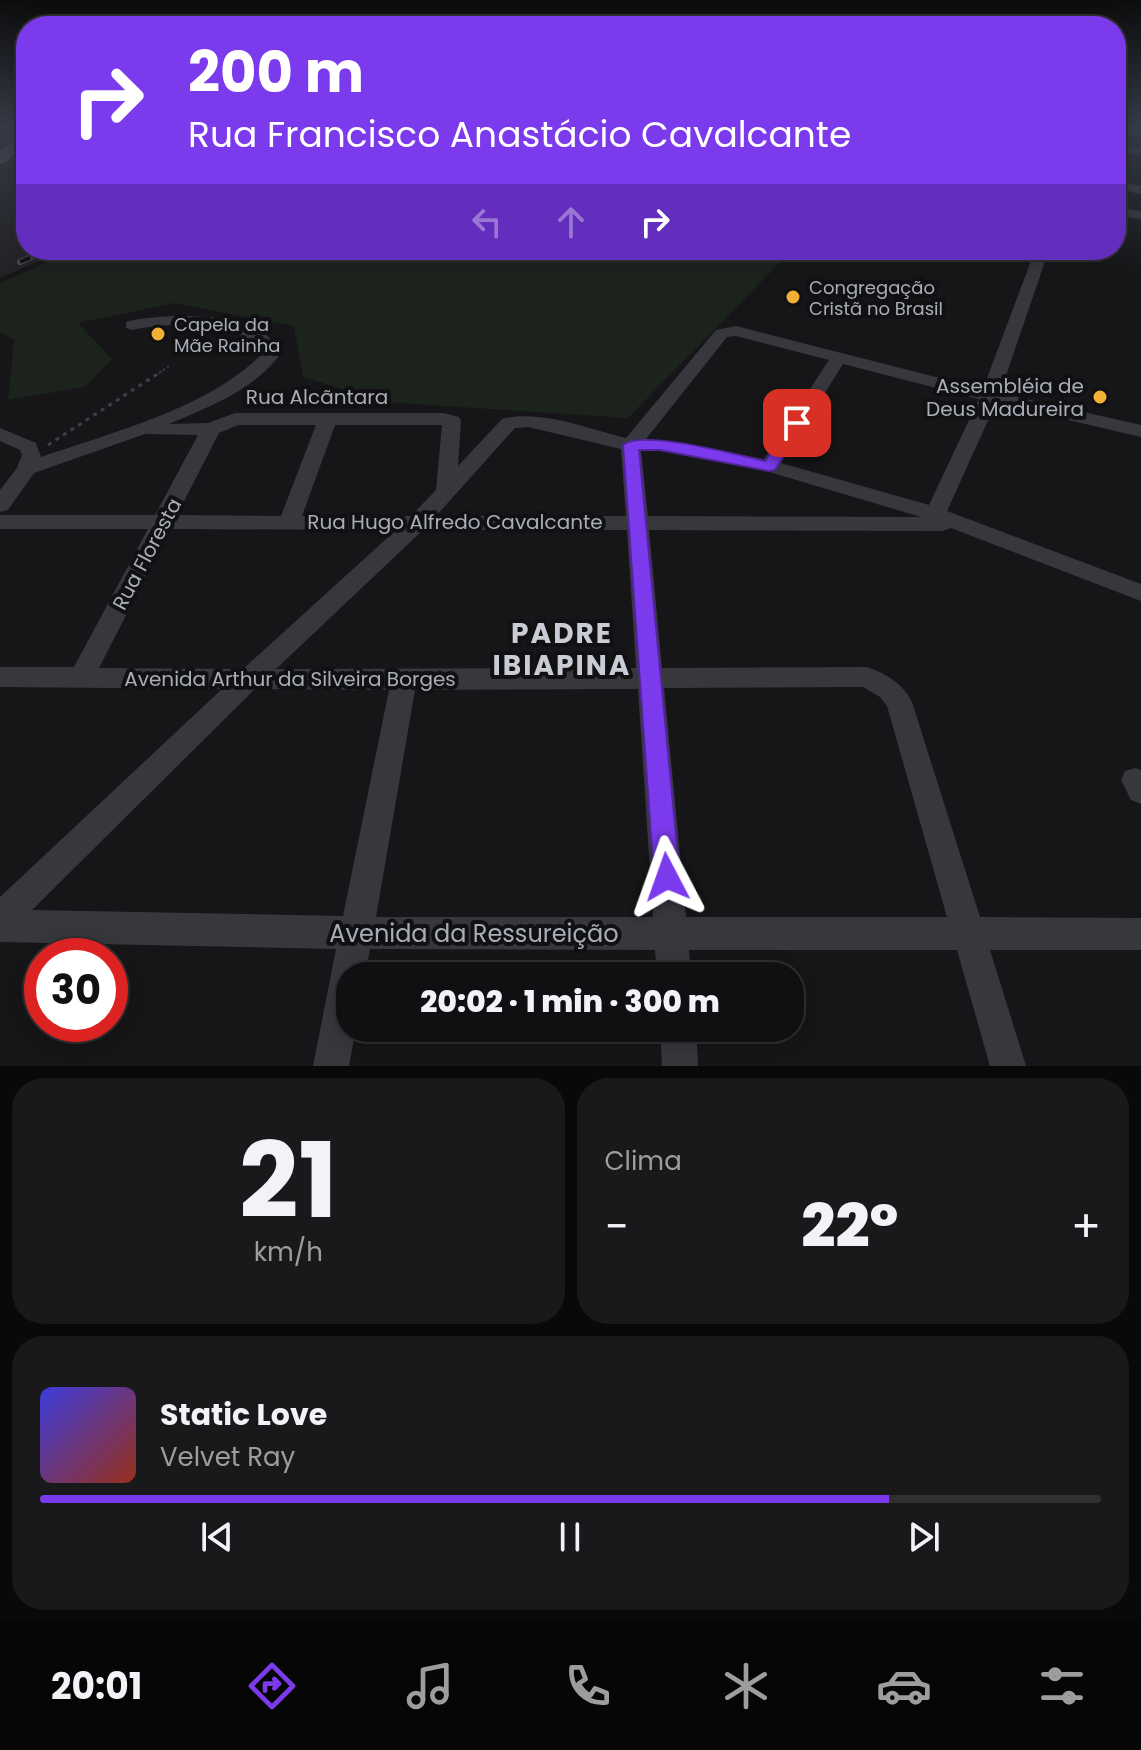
<!DOCTYPE html>
<html lang="pt">
<head>
<meta charset="utf-8">
<style>
  body { margin:0; font-family:Poppins,sans-serif; background:#19191b; color:#f1f3f6; height:100vh; display:flex; flex-direction:column; font-size:30px; white-space:nowrap }
  * { box-sizing:border-box; margin:0 }
  p { font-size:26px; color:#9c9d9f }
  .icon { flex:none; width:44px; height:44px; fill:none; stroke:currentColor; stroke-width:2; stroke-linecap:round; stroke-linejoin:round }
  .map { position:relative; height:1066px; overflow:hidden }
  .side { display:flex; flex-direction:column; gap:12px; padding:12px; background:#09090a; flex:1 }
  .side>* { flex:none }
  .banner { position:absolute; left:16px; top:16px; width:1110px; height:244px; border-radius:32px; box-shadow:0 4px 20px #0003,0 0 0 2px #303032; background:#7c3aed; color:#fff; overflow:hidden }
  .speed { position:absolute; left:24px; top:938px; display:flex; gap:16px; font-size:40px; font-weight:700; text-align:center }
  .speed>* { display:grid; place-content:center; width:104px; height:104px; border-radius:50%; background:#101012; box-shadow:0 4px 20px #0003,0 0 0 2px #303032; line-height:1 }
  .speed .limit { border:12px solid #d22; background:#fff; color:#111 }
  .pin { position:absolute; display:grid; place-items:center; width:68px; height:68px; color:#fff; margin:-34px; border-radius:16px; box-shadow:0 4px 12px #0006 }
  .me { position:absolute; width:88px; margin:-44px; rotate:356deg; stroke-linejoin:round; filter:drop-shadow(0 0 6px #0008) }
  .turn { display:flex; align-items:center; gap:28px; height:168px; padding:0 40px; font-size:36px }
  .turn .icon { width:104px; height:104px; stroke-width:2.5 }
  .turn b { display:block; font-size:56px; line-height:68px }
  .lanes { display:flex; align-items:center; height:76px; padding:0 40px; background:#0003; justify-content:center; gap:40px; direction:ltr }
  .lanes .off { opacity:.35 }
  .big { font-size:60px; font-weight:800; line-height:1.1 }
  .side .tile { flex:1; display:flex; flex-direction:column; justify-content:center; gap:12px; min-width:0; padding:0 28px; border-radius:32px; background:#19191b }
  .side .dial { align-items:center; gap:0 }
  .dial b { font-size:104px; line-height:1 }
  .song { display:flex; align-items:center; gap:24px }
  .cover { width:96px; height:96px; border-radius:12px; background:linear-gradient(135deg,hsl(240 70% 55%),hsl(10 70% 35%)) }
  .played { height:8px; border-radius:4px; background:linear-gradient(90deg,#7c3aed 80%,#303032 80%) }
  .keys { display:flex; justify-content:space-around; direction:ltr }
  .heat { display:flex; justify-content:space-between; align-items:center; font-size:44px; direction:ltr }
  .side .tiles { flex:1; display:grid; gap:12px; grid-template-columns:1fr 1fr }
  .tile:last-child { grid-column:span 2 }
  .trip { position:absolute; left:336px; top:962px; width:468px; height:80px; border-radius:32px; background:#101012; box-shadow:0 4px 20px #0003,0 0 0 2px #303032; font-weight:800; line-height:80px; text-align:center }
  .tabs { display:flex; height:128px; justify-content:space-around; align-items:center; background:#060607; color:#9c9d9f }
  .tabs .icon { width:56px; height:56px }
  .tabs .active { color:#7c3aed }
  .tabs b { font-size:36px; color:#f1f3f6 }
  .map>svg:first-child { display:block }
  .built { fill:#222225 }
  .green { fill:#1c231d }
  .lines { fill:none; stroke-linecap:round; stroke-linejoin:round }
  .path-far1 { stroke:#3d3f44; stroke-width:2; stroke-dasharray:2 3; stroke-linecap:butt }
  .path { stroke:#3d3f44; stroke-width:3; stroke-dasharray:4 5; stroke-linecap:butt }
  .minor { fill:#37383d; fill-rule:evenodd }
  .major { fill:#53555c; fill-rule:evenodd }
  .rail-casing { stroke:#4a4c52; stroke-width:6 }
  .rail { stroke:#111113; stroke-width:4; stroke-dasharray:11; stroke-linecap:butt }
  .route { fill:#7c3aed; stroke:#51269a; stroke-width:2 }
  .poi-dot { fill:#f2b134; stroke:#111113; stroke-width:3 }
  .labels { text-anchor:middle; dominant-baseline:central; stroke-width:8; stroke-linejoin:round; paint-order:stroke }
  .far-poi-label { font-size:18px; fill:#a8adb8; stroke:#111113; text-anchor:start }
  .poi-label { font-size:20px; fill:#a8adb8; stroke:#111113; text-anchor:end }
  .street-label { font-size:20px; fill:#a8adb8; stroke:#111113 }
  .near-street-label { font-size:24px; fill:#a8adb8; stroke:#111113 }
  .district-label { font-size:28px; font-weight:bold; letter-spacing:2px; fill:#c9ccd4; stroke:#111113 }
</style>
</head>
<body>
<div class="map">
<svg width="1141" height="1066" viewBox="0 0 1141 1066">
  <rect width="100%" height="100%" fill="#161618"/>
  <!-- built -->
  <polygon class="built" points="0,126 26,126 26,250 65,250 0,278"/>
  <!-- green -->
  <polygon class="green" points="76,250 792,250 628,418 384,402 303,377 294,326 175,303 78,323 112,359 85,387 8,400 14,340 0,332 0,283"/>
  <g class="lines">
    <!-- path-far1 -->
    <polyline class="path-far1" points="159,373 169,366"/>
    <!-- path -->
    <polyline class="path" points="48,445 162,371"/>
    <!-- minor -->
    <g class="minor">
      <polygon points="1116,127 1141,130 1141,136 1116,133"/>
      <polygon points="1116,145 1141,149 1141,155 1116,151"/>
      <polygon points="1116,181 1141,186 1141,194 1116,189"/>
      <polygon points="1116,207 1141,211 1141,219 1116,215"/>
      <path d="M1035,250H1049L1000,393L1141,425V437L996,403L947,511L1141,584V601L951,528L943,531L649,530L662,668L867,667C886,673 903,684 912,702L980,917L1141,918V950H990L1026,1066H990L957,950H689L691,976H657L655,950L370,949L365,976H350V1028H356L349,1066H313L336,949L0,942V897L222,689L0,687V667H74L148,529H0V515H155L198,435L145,434L34,473L8,510L0,512V490L17,468L22,455L20,450L0,441V428L36,443L41,457C111,433 208,408 261,355V349C228,319 173,322 132,330L126,328V322C160,313 272,308 279,356C252,391 208,407 169,424L208,423L235,413H443L459,417L461,421L458,466L502,419C541,409 588,429 626,438L716,330L736,326L983,389ZM736,336L829,360L764,459L646,439L727,337ZM843,364L979,399L929,505L781,463ZM238,425H316L281,516L177,515L219,433ZM335,425H442L436,490L411,516H302ZM528,427L621,449L626,516H436L515,428ZM641,451H660L766,471L921,517L648,516ZM170,529L396,530L243,669L99,668ZM423,530H627L636,668L276,669ZM863,687L880,697L887,706L947,917H686L664,688ZM255,689L389,690L343,916L32,910ZM638,689L653,917H376L415,690Z"/>
      <polygon points="1135,768 1141,770 1141,804 1131,800 1121,780 1125,771"/>
      <polygon points="660,1028 696,1028 698,1066 662,1066"/>
    </g>
    <!-- major -->
    <polygon class="major" points="26,130 26,142 5,163 0,164 0,152"/>
    <!-- rail casing -->
    <g class="rail-casing">
      <polyline id="rail" points="20,262 48,250"/>
    </g>
    <!-- rail -->
    <use href="#rail" class="rail"/>
  </g>
  <!-- sky -->
  <linearGradient id="sky" x2="0" y2="1"><stop stop-color="#0c0c0d"/><stop offset="0.46" stop-color="#363c48"/><stop offset="1" stop-color="#363c48" stop-opacity="0"/></linearGradient>
  <rect width="1141" height="275" fill="url(#sky)"/>
  <!-- route -->
  <path class="route" d="M797,418L805,423L775,470L769,471L660,450H639L680,877L676,886L667,890L658,886L654,877L623,445C642,429 738,455 765,461L792,419Z"/>
  <!-- markers -->
  <g class="poi-dot">
    <circle cx="793" cy="297" r="8"/>
    <circle cx="158" cy="334" r="8"/>
    <circle cx="1100" cy="397" r="8"/>
  </g>
  <g class="labels">
    <!-- far-poi labels -->
    <g class="far-poi-label">
      <text x="809" y="287">Congregação<tspan x="809" dy="21">Cristã no Brasil</tspan></text>
      <text x="174" y="324">Capela da<tspan x="174" dy="21">Mãe Rainha</tspan></text>
    </g>
    <!-- poi labels -->
    <g class="poi-label">
      <text x="1084" y="386">Assembléia de<tspan x="1084" dy="23">Deus Madureira</tspan></text>
    </g>
    <!-- street labels -->
    <g class="street-label">
      <text x="317" y="397">Rua Alcãntara</text>
      <text x="455" y="522">Rua Hugo Alfredo Cavalcante</text>
      <text transform="translate(147 554) rotate(-62)">Rua Floresta</text>
      <text x="290" y="679">Avenida Arthur da Silveira Borges</text>
    </g>
    <!-- near-street labels -->
    <g class="near-street-label">
      <text x="474" y="933">Avenida da Ressureição</text>
    </g>
    <!-- district labels -->
    <g class="district-label">
      <text x="562" y="633">PADRE<tspan x="562" dy="32">IBIAPINA</tspan></text>
    </g>
  </g>
</svg>
<div class="speed"><div class="limit">30</div></div>
<div class="pin" style="left:797px;top:423px;background:#d93025"><svg class="icon" aria-label="arrive" viewBox="0 0 24 24"><path d="M6 21V4h12l-3 4 3 4H6"/></svg></div>
<svg class="me" style="left:667px;top:877px" viewBox="-20 -20 40 40"><path d="M0-17L14 15 0 8-14 15z" fill="#7c3aed" stroke="#fff" stroke-width="4"/></svg>
<div class="trip">20:02 · 1 min · 300 m</div>
<div class="banner">
<div class="turn"><svg class="icon" aria-label="right" viewBox="0 0 24 24"><path d="M7 20v-9h11M14 6l5 5-5 5"/></svg><div><b>200 m</b>Rua Francisco Anastácio Cavalcante</div></div>
<div class="lanes"><svg class="icon off" aria-label="left" viewBox="0 0 24 24"><path d="M17 20v-9H6M10 6l-5 5 5 5"/></svg><svg class="icon off" aria-label="ahead" viewBox="0 0 24 24"><path d="M12 20V5M6 11l6-6 6 6"/></svg><svg class="icon" aria-label="right" viewBox="0 0 24 24"><path d="M7 20v-9h11M14 6l5 5-5 5"/></svg></div>
</div>
</div>
<section class="side">
<div class="tiles">
<div class="tile dial"><b>21</b><p>km/h</p></div>
<div class="tile"><p>Clima</p>
<div class="heat"><a>−</a><b class="big">22°</b><a>+</a></div>
</div>
<div class="tile">
<div class="song"><i class="cover"></i><div><b>Static Love</b><p>Velvet Ray</p></div></div>
<div class="played"></div>
<div class="keys"><svg class="icon" aria-label="previous" viewBox="0 0 24 24"><path d="M18 5L8 12l10 7zM5 5v14"/></svg><svg class="icon" aria-label="pause" viewBox="0 0 24 24"><path d="M8 5v14M16 5v14"/></svg><svg class="icon" aria-label="next" viewBox="0 0 24 24"><path d="M6 5l10 7-10 7zM19 5v14"/></svg></div>
</div>
</div>
</section>
<nav class="tabs">
<b>20:01</b>
<svg class="icon active" aria-label="directions" viewBox="0 0 24 24"><path d="M12 3l9 9-9 9-9-9zM9 14v-3h6M13 9l2 2-2 2"/></svg>
<svg class="icon" aria-label="music" viewBox="0 0 24 24"><path d="M9 18V5l10-2v13"/><circle cx="6" cy="18" r="3"/><circle cx="16" cy="16" r="3"/></svg>
<svg class="icon" aria-label="phone" viewBox="0 0 24 24"><path d="M5 4h4l2 5-3 2q2 4 5 5l2-3 5 2v4C11 20 4 13 5 4z"/></svg>
<svg class="icon" aria-label="climate" viewBox="0 0 24 24"><path d="M12 3v18M4 7l16 10M4 17L20 7"/></svg>
<svg class="icon" aria-label="car" viewBox="0 0 24 24"><path d="M5 17H2v-5l4-1 3-4h7l3 4 3 1v5h-3M9 17h6M6 11h13"/><circle cx="7" cy="17" r="2"/><circle cx="17" cy="17" r="2"/></svg>
<svg class="icon" aria-label="filters" viewBox="0 0 24 24"><path d="M4 7h16M4 17h16"/><circle cx="9" cy="7" r="2"/><circle cx="15" cy="17" r="2"/></svg>
</nav>
</body>
</html>
